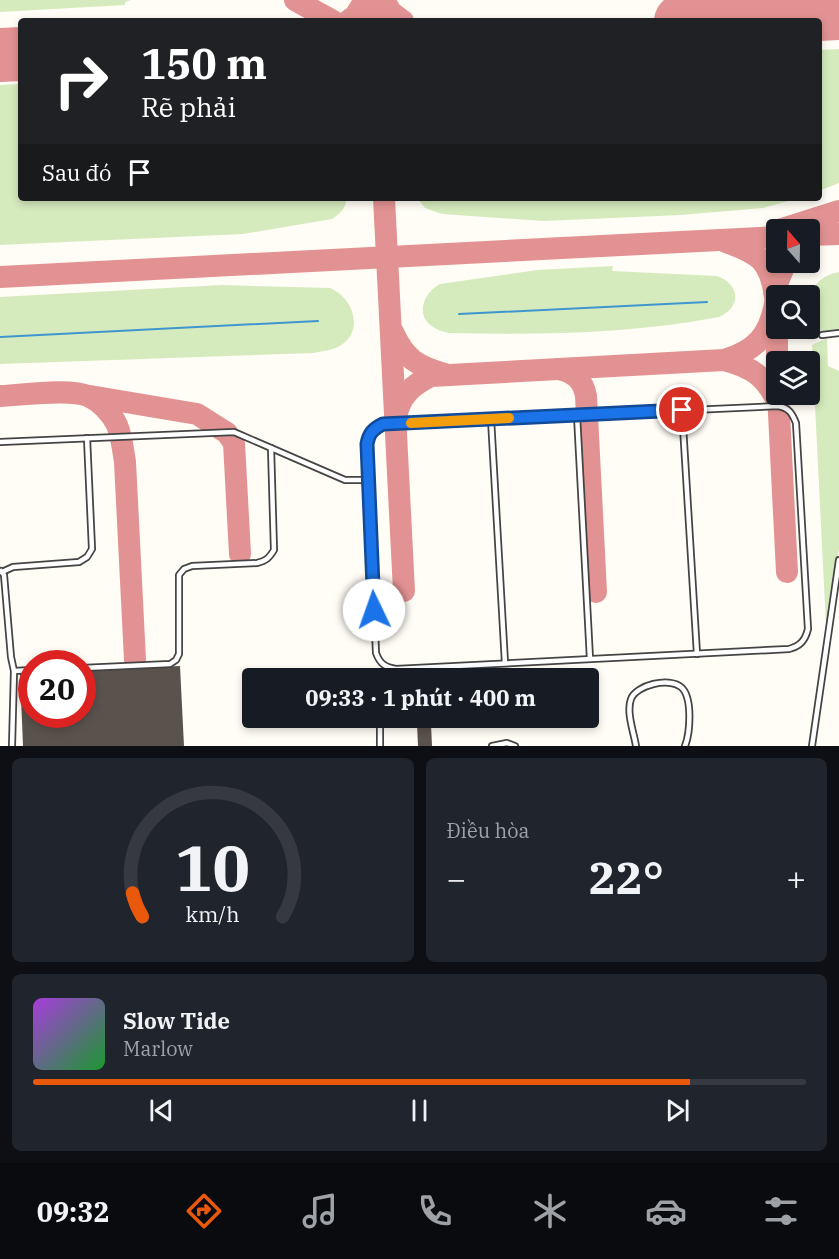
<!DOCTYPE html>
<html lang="vi">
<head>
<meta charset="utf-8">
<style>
  body { margin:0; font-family:"IBM Plex Serif",serif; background:#20242c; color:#f1f3f6; height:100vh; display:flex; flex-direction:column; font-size:22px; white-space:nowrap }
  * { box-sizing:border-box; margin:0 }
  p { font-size:20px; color:#9ea1a6 }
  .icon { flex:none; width:33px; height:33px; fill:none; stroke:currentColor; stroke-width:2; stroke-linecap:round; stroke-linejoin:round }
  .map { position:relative; height:746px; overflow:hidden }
  .side { display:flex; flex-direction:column; gap:12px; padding:12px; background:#0d0f14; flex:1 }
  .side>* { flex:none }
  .banner { position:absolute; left:18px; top:18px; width:804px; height:183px; border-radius:6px; box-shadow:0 3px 9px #0003; background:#202124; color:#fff; overflow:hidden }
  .needle { width:39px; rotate:340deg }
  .tools { position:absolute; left:766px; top:219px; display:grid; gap:12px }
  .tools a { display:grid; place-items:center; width:54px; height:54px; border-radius:6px; background:#171b24; box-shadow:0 3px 9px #0003; font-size:30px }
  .speed { position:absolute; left:18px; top:650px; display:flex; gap:12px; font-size:30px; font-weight:700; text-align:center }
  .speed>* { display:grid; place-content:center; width:78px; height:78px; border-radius:50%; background:#171b24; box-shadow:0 3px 9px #0003; line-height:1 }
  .speed .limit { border:9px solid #d22; background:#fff; color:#111 }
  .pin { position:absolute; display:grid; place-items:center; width:51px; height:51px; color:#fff; margin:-26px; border:3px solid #fff; border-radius:50%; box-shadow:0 2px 6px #0007 }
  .me { position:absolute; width:66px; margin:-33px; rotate:357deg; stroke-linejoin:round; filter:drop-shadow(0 0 4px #0008) }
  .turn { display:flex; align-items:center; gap:21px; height:126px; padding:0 24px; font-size:27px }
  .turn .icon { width:78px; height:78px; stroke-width:2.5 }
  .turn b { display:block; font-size:42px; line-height:51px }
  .then { display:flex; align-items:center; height:57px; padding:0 24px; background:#0003; gap:12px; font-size:22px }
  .big { font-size:45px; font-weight:800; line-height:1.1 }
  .side .tile { flex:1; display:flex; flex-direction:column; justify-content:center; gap:9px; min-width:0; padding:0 21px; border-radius:9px; background:#20242c }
  .side .dial { align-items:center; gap:0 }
  .dial svg { height:156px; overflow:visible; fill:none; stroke:#363941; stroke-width:7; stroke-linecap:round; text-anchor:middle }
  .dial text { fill:#f1f3f6; stroke:none }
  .song { display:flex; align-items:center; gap:18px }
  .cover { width:72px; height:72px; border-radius:9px; background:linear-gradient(135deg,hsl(280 70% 55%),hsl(130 70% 35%)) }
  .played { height:6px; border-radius:3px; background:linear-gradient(90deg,#ea580c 85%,#363941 85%) }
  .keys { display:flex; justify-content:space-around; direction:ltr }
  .heat { display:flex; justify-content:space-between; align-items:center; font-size:33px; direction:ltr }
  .side .tiles { flex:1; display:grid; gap:12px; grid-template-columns:1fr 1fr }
  .tile:last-child { grid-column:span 2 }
  .trip { position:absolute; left:242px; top:668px; width:357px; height:60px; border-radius:6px; background:#171b24; box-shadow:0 3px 9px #0003; font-weight:800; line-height:60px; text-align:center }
  .tab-bar { display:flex; height:96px; justify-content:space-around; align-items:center; background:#090b0e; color:#9ea1a6 }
  .tab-bar .icon { width:42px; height:42px }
  .tab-bar .active { color:#ea580c }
  .tab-bar b { font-size:27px; color:#f1f3f6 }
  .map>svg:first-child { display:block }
  .green { fill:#d5ebbd }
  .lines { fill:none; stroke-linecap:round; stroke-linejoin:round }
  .stream { stroke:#3f96cf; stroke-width:2 }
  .taxiway { stroke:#e29292; stroke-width:22 }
  .runway { stroke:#e29292; stroke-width:54 }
  .building { fill:#5a524d }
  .service-casing { stroke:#444; stroke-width:8 }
  .service { stroke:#fff; stroke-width:4.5 }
  .route-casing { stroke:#114b97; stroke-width:15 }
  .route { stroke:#1a73e8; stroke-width:10 }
  .slow { stroke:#f59e0b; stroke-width:10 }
</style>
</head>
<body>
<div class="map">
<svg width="839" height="746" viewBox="0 0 839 746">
  <rect width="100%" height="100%" fill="#fffdf5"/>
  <!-- green -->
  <g class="green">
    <polygon points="0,0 131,0 125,2 125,5 0,12"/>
    <polygon points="839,49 839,183 819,191 819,50"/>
    <path d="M21,84V198H347C345,209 341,213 332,219L243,234L0,245V85Z"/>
    <polygon points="417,198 799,198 763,208 681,215 544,221 442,214 425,208"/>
    <path d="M613,266L612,271L717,276C740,284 742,307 719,317C630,334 540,335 449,333C445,332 439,331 435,328C414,317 423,293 440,284L537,270Z"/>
    <path d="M839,272V330L813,331C812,303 804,279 839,272Z"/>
    <path d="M222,285L330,288C351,296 364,327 344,343C336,350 324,351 313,353L0,364V297Z"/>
    <polygon points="827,338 828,366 839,371 839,549 828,625 826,625 812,345"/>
  </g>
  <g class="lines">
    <!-- stream -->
    <g class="stream">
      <polyline points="459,314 707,302"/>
      <polyline points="0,337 318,321"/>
    </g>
    <!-- taxiway -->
    <g class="taxiway">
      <polyline points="295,0 333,21"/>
      <polyline points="374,0 375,21"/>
      <polyline points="384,0 391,12 403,21"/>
      <polyline points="348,21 355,16 365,0"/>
      <polyline points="384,198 404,591"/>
      <polyline points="779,230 839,211"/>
      <polyline points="810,235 839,234"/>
      <path d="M724,241C736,246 751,250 761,260C782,282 776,340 777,369"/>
      <polyline points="0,277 777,237"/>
      <polyline points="774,291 786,262"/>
      <path d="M393,332C405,359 417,366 445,374"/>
      <path d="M724,360C752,367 766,377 778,403"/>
      <path d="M558,369C574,372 583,380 586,396L596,592"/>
      <polyline points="778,394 787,572"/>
      <path d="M0,396C22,395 70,388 88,396C100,401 112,414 117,425C122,437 123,450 125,462L135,660"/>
      <polyline points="90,396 197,414 227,433 234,443 240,554"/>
      <path d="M396,417C400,396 412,385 431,376L724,360C755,351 769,336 775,304"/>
    </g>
    <!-- runway -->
    <g class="runway">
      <polyline points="681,21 839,13"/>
      <polyline points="0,55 21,54"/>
    </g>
  </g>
  <!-- building -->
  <g class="building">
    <polygon points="180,666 184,746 23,746 20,673 32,673 32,714 82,714 82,670"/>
    <polygon points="417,724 431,724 432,746 418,746"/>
  </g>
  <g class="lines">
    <!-- service casing -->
    <g class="service-casing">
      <g id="service">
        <polyline points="822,335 839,333"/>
        <path d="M778,406C789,408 792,413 796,423L808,629C805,641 800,646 789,649L396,669C385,667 380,664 376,653L367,444L369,435L374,428L383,424Z"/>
        <polyline points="682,410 697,654"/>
        <polyline points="577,415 590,659"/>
        <polyline points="491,419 505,663"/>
        <polyline points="0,442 234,432 345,480 367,480"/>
        <polyline points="1,571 4,575 11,657 14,671 12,746"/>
        <polyline points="2,572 13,567 79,562 87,557 92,549 87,438"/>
        <path d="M82,668L170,664L176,660L179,654V575L184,569L192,566L257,563C266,561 269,558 274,550L271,448"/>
        <polyline points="14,671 32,670"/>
        <polyline points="380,746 380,724"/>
        <polyline points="492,746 507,743 515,746"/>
        <path d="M636,746C634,733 626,712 631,699C636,685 669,677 681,687C693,697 690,733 685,746"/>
        <polyline points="812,746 839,560"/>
      </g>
    </g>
    <!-- service -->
    <use href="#service" class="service"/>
  </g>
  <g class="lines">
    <!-- route casing -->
    <g class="route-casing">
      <path id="route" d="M374,610L367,444C369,433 373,429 383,424L682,410"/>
    </g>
    <!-- route -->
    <use href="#route" class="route"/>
    <!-- slow -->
    <polyline class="slow" points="411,423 509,418"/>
  </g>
</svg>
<div class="tools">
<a><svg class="needle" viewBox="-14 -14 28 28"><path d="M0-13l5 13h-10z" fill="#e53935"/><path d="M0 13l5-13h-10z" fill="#9ea1a6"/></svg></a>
<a><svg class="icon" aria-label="search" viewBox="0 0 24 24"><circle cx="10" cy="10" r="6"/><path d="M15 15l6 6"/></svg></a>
<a><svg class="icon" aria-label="layers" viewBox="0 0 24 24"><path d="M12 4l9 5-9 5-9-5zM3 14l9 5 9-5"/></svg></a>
</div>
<div class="speed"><div class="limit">20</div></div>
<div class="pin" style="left:682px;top:410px;background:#d93025"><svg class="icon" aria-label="arrive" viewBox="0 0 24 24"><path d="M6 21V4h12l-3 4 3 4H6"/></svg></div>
<svg class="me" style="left:374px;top:610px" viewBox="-20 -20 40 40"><circle r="19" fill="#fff"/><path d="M0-13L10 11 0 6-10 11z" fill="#1a73e8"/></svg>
<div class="trip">09:33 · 1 phút · 400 m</div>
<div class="banner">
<div class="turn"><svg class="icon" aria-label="right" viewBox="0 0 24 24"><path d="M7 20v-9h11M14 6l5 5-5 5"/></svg><div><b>150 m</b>Rẽ phải</div></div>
<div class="then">Sau đó<svg class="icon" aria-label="arrive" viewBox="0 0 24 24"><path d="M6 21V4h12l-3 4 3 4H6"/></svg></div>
</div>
</div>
<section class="side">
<div class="tiles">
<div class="tile dial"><svg viewBox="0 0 100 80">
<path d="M14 69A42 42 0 1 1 86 69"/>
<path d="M14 69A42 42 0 0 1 9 57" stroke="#ea580c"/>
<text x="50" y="56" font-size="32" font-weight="700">10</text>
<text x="50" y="72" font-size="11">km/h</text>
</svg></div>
<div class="tile"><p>Điều hòa</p>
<div class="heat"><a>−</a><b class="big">22°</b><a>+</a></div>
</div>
<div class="tile">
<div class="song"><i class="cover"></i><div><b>Slow Tide</b><p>Marlow</p></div></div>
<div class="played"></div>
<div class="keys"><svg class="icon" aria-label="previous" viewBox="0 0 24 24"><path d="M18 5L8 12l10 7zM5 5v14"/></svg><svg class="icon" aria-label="pause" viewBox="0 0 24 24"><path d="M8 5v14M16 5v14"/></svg><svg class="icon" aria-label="next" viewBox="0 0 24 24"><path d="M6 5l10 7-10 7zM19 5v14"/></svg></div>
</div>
</div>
</section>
<nav class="tab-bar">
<b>09:32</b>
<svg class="icon active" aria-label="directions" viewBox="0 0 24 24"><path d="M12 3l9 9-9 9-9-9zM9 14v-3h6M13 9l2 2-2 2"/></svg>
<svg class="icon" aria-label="music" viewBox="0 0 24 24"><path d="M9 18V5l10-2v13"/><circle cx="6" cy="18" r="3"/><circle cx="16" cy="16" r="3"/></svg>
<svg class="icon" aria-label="phone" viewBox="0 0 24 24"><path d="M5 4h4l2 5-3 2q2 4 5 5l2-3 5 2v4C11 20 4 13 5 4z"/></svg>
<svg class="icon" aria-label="climate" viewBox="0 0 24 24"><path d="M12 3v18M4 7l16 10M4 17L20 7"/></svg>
<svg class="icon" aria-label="car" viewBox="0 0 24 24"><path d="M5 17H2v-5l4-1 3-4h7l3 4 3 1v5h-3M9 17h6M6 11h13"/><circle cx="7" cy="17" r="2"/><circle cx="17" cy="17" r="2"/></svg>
<svg class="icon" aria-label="filters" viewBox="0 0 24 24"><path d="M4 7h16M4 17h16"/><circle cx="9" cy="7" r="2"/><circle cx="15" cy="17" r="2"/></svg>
</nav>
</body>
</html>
